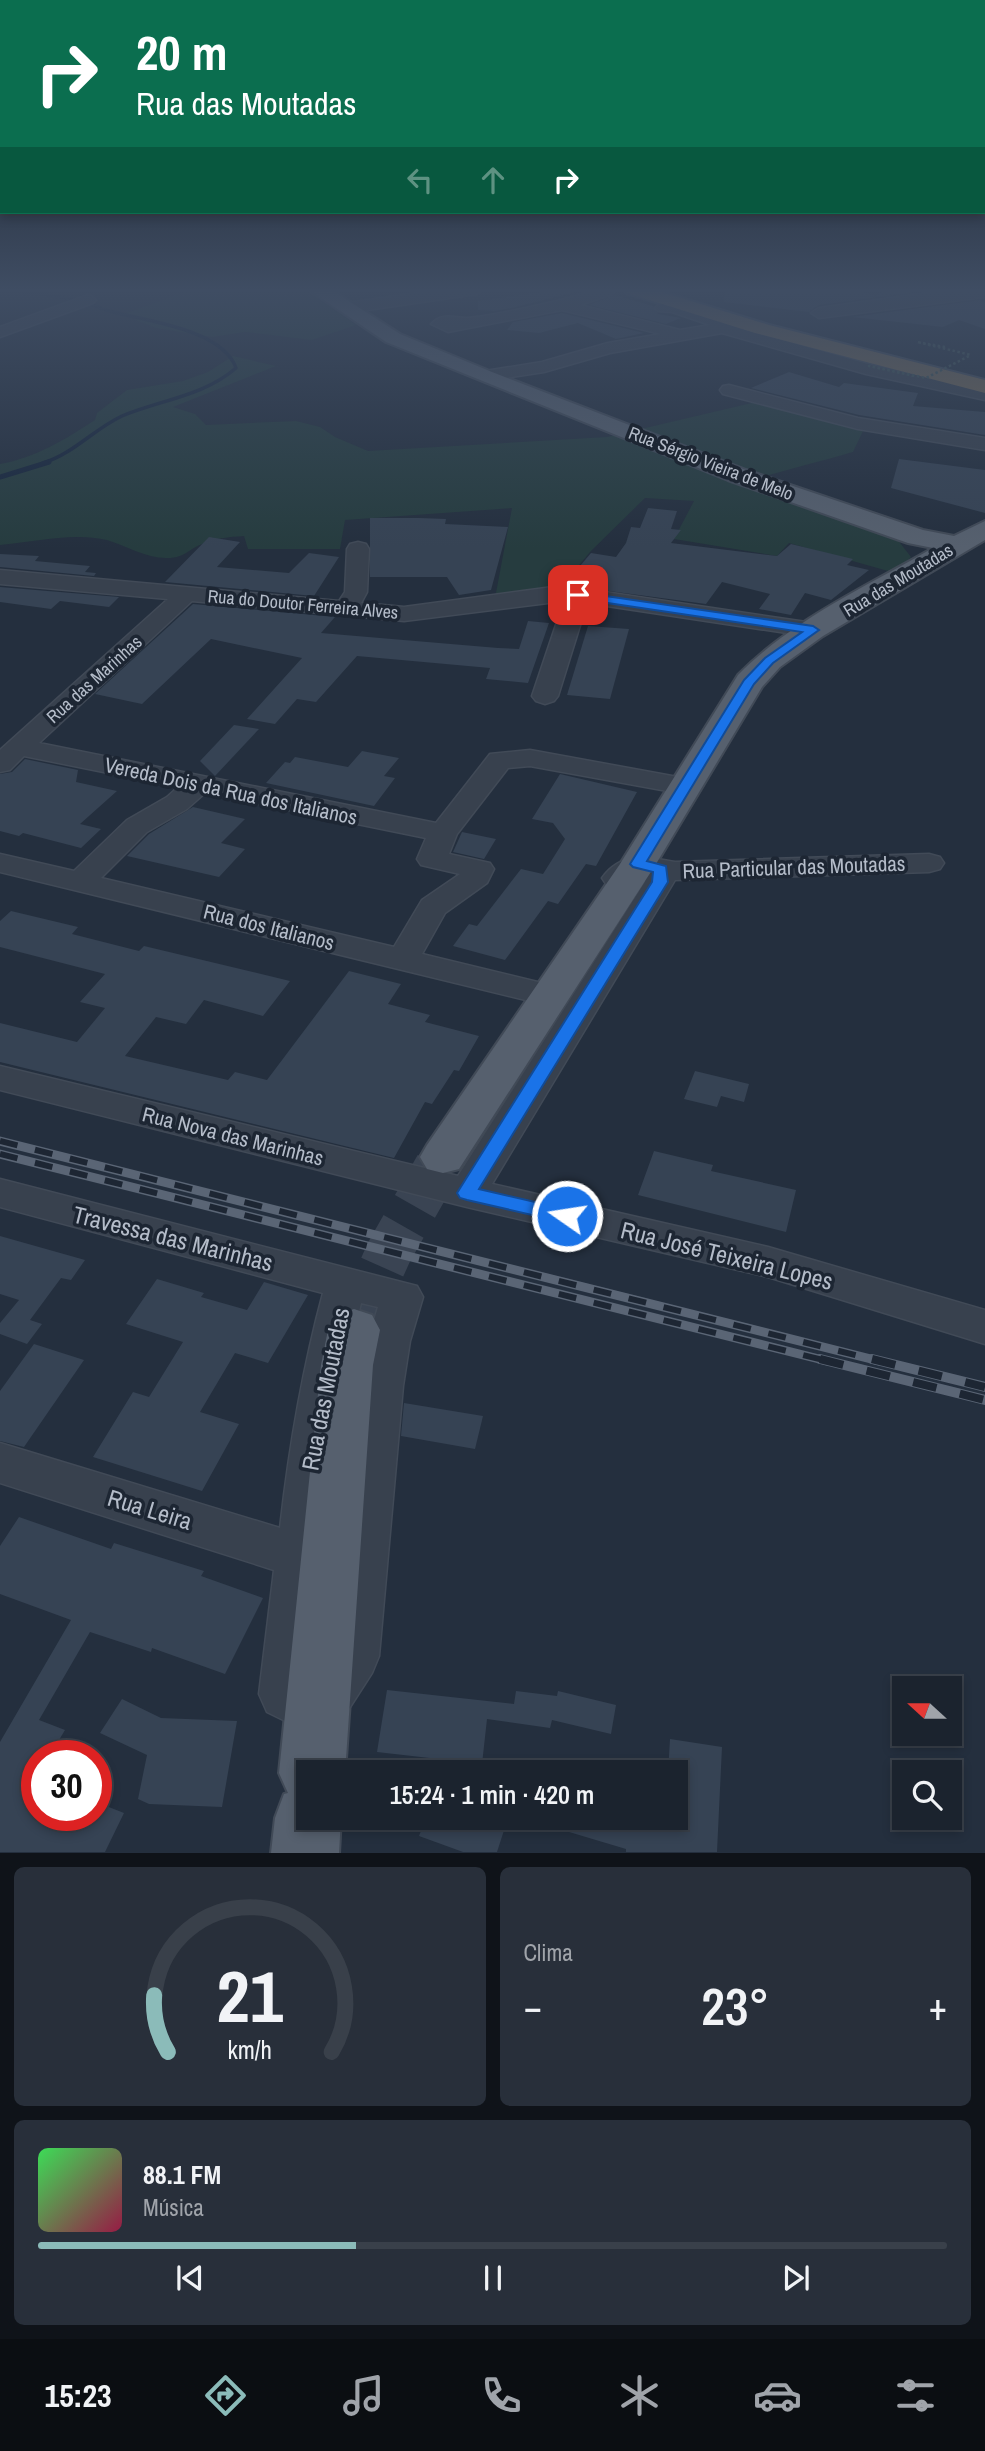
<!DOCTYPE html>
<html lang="pt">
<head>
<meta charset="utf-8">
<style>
  body { margin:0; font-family:"Archivo Narrow",sans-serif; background:#282f3a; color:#f1f3f6; height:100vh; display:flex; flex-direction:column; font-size:26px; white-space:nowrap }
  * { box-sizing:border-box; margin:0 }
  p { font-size:23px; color:#a0a4aa }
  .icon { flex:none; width:38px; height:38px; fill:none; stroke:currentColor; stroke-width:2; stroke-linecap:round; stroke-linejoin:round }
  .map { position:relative; height:1853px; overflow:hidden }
  .sheet { display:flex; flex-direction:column; gap:14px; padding:14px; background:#0f1319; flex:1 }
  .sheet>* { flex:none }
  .banner { position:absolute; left:0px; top:0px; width:985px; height:214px; box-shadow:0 4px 10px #0003,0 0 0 2px #39404a; background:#0b6e4f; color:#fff; overflow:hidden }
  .needle { width:46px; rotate:291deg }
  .buttons { position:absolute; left:892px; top:1676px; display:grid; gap:14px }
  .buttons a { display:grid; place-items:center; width:70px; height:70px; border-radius:0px; background:#1b232e; box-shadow:0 4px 10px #0003,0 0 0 2px #39404a; font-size:35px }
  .speed { position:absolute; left:21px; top:1740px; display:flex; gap:14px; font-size:35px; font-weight:700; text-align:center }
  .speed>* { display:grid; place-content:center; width:91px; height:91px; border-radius:50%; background:#1b232e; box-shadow:0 4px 10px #0003,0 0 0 2px #39404a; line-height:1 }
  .speed .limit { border:10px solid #d22; background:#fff; color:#111 }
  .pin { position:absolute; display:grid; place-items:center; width:60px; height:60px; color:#fff; margin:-30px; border-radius:14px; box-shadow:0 4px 10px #0006 }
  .me { position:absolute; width:77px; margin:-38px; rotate:283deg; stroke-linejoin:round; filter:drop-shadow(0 0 5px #0008) }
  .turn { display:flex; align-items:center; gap:24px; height:147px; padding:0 21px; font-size:32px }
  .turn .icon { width:91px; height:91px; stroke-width:2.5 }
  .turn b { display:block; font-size:49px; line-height:60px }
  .lanes { display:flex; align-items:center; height:66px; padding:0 21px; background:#0003; justify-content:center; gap:35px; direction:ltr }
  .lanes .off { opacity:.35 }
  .big { font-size:52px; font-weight:600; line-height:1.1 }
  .sheet .tile { flex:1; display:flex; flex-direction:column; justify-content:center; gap:10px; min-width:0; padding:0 24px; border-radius:10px; background:#282f3a }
  .sheet .dial { align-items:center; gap:0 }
  .dial svg { height:182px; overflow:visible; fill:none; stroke:#39404a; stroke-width:7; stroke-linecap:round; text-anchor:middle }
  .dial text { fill:#f1f3f6; stroke:none }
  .song { display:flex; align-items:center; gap:21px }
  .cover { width:84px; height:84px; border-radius:10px; background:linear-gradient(135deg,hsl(130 70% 55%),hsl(340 70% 35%)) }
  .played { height:7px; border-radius:4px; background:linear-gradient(90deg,#8bbbb9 35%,#39404a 35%) }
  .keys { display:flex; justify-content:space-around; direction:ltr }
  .heat { display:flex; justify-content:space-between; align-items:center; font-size:38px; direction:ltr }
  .sheet .tiles { flex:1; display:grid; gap:14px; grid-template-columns:1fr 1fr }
  .tile:last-child { grid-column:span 2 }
  .trip { position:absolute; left:296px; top:1760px; width:392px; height:70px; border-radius:0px; background:#1b232e; box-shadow:0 4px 10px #0003,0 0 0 2px #39404a; font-weight:600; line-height:70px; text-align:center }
  .dock { display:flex; height:112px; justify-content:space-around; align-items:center; background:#0b0e12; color:#a0a4aa }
  .dock .icon { width:49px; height:49px }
  .dock .current { color:#8bbbb9 }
  .dock b { font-size:32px; color:#f1f3f6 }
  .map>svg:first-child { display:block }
  .green { fill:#263c3f }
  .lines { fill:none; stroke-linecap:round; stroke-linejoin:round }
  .stream-far1 { stroke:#17263c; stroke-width:3.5 }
  .stream { stroke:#17263c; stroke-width:5 }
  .building { fill:#364354 }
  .major-tunnel { stroke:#3a4453; stroke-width:46; stroke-dasharray:46 23; stroke-linecap:butt }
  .minor-casing { stroke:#414a57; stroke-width:3 }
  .major-casing { stroke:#414a57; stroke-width:4 }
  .highway-casing { stroke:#434c59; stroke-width:4 }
  .path { stroke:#3f5557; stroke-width:2.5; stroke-dasharray:2.5 2.5; stroke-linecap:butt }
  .minor { fill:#38414e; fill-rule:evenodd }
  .major { fill:#56606e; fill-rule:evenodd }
  .highway { fill:#746855; fill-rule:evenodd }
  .rail-far1-casing { stroke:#5a6575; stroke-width:9 }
  .rail-casing { stroke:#5a6575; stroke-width:10 }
  .rail-far1 { stroke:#1d2633; stroke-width:6; stroke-dasharray:18; stroke-linecap:butt }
  .rail { stroke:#1d2633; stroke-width:8; stroke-dasharray:24; stroke-linecap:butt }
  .path-bridge { stroke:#3f5557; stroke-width:2.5; stroke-dasharray:2.5 2.5; stroke-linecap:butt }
  .route { fill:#1a73e8; stroke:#114b97; stroke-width:2 }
  .labels { text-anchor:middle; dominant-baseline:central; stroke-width:7; stroke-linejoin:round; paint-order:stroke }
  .far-street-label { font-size:18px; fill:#b4bcc9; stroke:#1d2633 }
  .street-label { font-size:21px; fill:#b4bcc9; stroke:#1d2633 }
  .near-street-label { font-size:24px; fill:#b4bcc9; stroke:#1d2633 }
</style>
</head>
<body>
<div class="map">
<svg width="985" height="1853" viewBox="0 0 985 1853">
  <rect width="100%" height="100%" fill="#242f3e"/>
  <!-- green -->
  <g class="green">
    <polygon points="193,289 305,289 356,325 312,340 245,332 212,337 156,328 138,321 127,313"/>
    <path d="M233,356L276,366L173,407L195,414L206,425L296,421L320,427L335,437L368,451L607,437L756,402L864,429L853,452C816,463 779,471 743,483L897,539L911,557L895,573L789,543L777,556L674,539L694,501L645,498L591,551L558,590L495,598L512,508L345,520L340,549H248L244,536C229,537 215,538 202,544C189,549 184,558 168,558C147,559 127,546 107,540C73,532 34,542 0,545V464C35,458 66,439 95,420L97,413L127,390L183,381L208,372Z"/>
  </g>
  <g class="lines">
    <!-- stream-far1 -->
    <path class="stream-far1" d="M3,289C29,293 57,295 83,302C93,304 103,310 113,312C148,321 223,330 236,368C204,396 160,400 122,416C94,429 73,454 43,463"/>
    <!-- stream -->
    <polyline class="stream" points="0,477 49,462"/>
  </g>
  <!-- building -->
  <g class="building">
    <polygon points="564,289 587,289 512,308 495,311 478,310 478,301"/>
    <polygon points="725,289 850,289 876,296 887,289 938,289 819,305 809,312 724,302"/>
    <polygon points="614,295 653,306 658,314 681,318 666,324 589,305"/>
    <polygon points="980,300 985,303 985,329 959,320 943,327 852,317"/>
    <polygon points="562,313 644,333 616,339 578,323 539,333 507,330 513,322"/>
    <polygon points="789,372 839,387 844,383 918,393 913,406 985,412 985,435 859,415 751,388"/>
    <polygon points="899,459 985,470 985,513 891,488"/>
    <polygon points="648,508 677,511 671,529 681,530 671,543 777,556 791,544 853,559 847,565 869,570 831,600 805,593 791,615 759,609 770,594 722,582 706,604 564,585 591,553 616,557 626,543 631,527 640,528"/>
    <polygon points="370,518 419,518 446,519 445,524 508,527 491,590 459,595 447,577 370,577"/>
    <polygon points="209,537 240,542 217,567 289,573 309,553 339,557 314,596 165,582"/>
    <polygon points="0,554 39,556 35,561 90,566 85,572 96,573 94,576 0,567"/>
    <polygon points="0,587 119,597 109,607 60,601 51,609 0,602"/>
    <polygon points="193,604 335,617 321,633 498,648 519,649 528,621 549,623 528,683 486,679 490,668 357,656 316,702 297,699 275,724 247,719 302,658 211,639 142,704 95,694"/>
    <polygon points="588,626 629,629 610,699 567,695"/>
    <polygon points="234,725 259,729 215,776 200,761"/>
    <polygon points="362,751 399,758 384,776 395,778 374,806 266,783 285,762 290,763 295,757 348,767"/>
    <polygon points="25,759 78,770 76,782 117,791 80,824 101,829 81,848 23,833 19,836 0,831 0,774 12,772"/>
    <polygon points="560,774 637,792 596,866 586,864 558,904 548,901 505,960 453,946 469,924 477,926 521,869 543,874 565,839 553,823 532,819"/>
    <polygon points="193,807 245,819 221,843 245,849 219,877 127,856 149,834"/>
    <polygon points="462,832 496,839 484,859 453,852"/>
    <polygon points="11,911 78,927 72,934 139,951 144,946 290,981 263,1016 204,1000 186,1024 156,1017 125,1056 228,1080 235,1072 267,1080 349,971 401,984 388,1004 430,1015 425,1022 479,1036 459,1071 454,1070 432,1104 425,1102 394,1158 0,1062 0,1023 77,1042 105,1008 80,1002 105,974 0,947 0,921"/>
    <polygon points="695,1071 749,1084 744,1102 721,1096 717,1107 684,1099"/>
    <polygon points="654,1151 713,1165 711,1171 796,1190 786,1232 638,1195"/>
    <polygon points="0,1236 85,1260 71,1280 61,1278 30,1320 42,1324 27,1344 0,1334 0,1323 19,1300 0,1294"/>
    <polygon points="157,1279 204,1293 201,1297 247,1310 264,1282 308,1295 268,1363 235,1353 200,1412 239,1424 202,1491 93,1457 133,1392 149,1397 183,1342 126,1324"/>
    <polygon points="34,1344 84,1360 24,1447 0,1441 0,1391"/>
    <polygon points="404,1403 483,1416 475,1449 401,1436"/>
    <polygon points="19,1517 111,1549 114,1543 204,1571 201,1576 263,1598 225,1674 152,1648 151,1652 90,1632 39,1720 65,1730 50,1755 37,1755 37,1815 96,1815 96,1802 124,1813 105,1852 0,1852 0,1742 71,1620 0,1594 0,1546"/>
    <polygon points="387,1690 514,1704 516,1691 557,1696 558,1691 616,1705 611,1734 552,1720 550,1728 487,1719 482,1764 377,1752"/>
    <polygon points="122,1699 161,1718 237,1721 222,1807 149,1804 138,1799 147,1755 100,1733"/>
    <polygon points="670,1739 722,1747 717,1852 626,1852 626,1849 539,1823 540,1818 676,1818 676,1773 668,1773"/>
    <polygon points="426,1818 508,1818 497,1852 463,1852 419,1836"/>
  </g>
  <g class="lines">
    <!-- major-tunnel -->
    <polyline class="major-tunnel" points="354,1330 389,1252 443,1157"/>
    <!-- minor casing -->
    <g class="minor-casing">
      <g id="minor">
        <polygon points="446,289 485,289 477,294 347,313 339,308 347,303"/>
        <path d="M593,289L615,291L612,294L580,305L680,330L710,325L672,312L658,311L655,308L658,305L673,302L731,322L732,326L875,366L985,390V400L866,374L722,333L610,353L544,372L485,381L476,376L479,372L542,362L608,343L661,334L562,310L448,332L431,324C442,312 453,318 467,318C486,317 582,298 593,289Z"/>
        <polygon points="985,289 985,297 819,318 811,313 819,308 943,291"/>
        <polygon points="88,295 93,297 96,300 93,303 0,337 0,327"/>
        <polygon points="729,385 858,418 985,438 985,450 858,429 723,394 720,390 723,386"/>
        <path d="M358,542L366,544L369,549L367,592L361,603L404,607L553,587L578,588L813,623L821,625L825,630L821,635L813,637L587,603L558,696L554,701L545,704L536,701L532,696L564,601L404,621L192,601L39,743L436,823L490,754L530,750L694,780L698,786L694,792L684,794L530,766L508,768L457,834L449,854L490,863L494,869L487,883L445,913L422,954L550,985L555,992L550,999L538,1003L0,872V854L74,871L127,820L167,797L178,787L24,756L10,770L0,772V750L168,599L0,584V570L339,601L345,592L347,549L350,544ZM205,793L426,838L417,859L421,865L460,874L422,900L394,947L101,878L147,832L187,809Z"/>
        <path d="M929,854L940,857L944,863L940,869L929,872L675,880L492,1184L768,1247L985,1310V1344L768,1277L467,1207L0,1090V1066L458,1176L645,882L643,874C630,883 622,888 606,884L602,878C621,851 647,857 675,862Z"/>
        <path d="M0,1179L417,1286L423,1297L410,1341L403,1386L379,1656L372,1673L336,1729L318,1737L267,1712L259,1694L274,1570L0,1483V1443L280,1528C289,1448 302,1371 323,1293L0,1207ZM361,1303L378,1307L368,1341L359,1386L330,1649L313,1674C325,1549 331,1424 361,1303Z"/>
      </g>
    </g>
    <!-- major casing -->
    <g class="major-casing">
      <g id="major">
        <path d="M308,289H330L400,334L492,372L746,470L923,530L954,536L985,521V540L823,636L780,667L762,687L656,864L459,1169L443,1173L427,1169L420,1157L427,1145L620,864L738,675C792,620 867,586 933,548L908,543L728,480L386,342Z"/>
        <polygon points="354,1309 372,1315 380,1330 373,1365 345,1773 308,1773 308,1818 341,1818 339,1853 271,1853 275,1818 284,1794 288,1793 279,1773 321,1365 328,1330 336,1315"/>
      </g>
    </g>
    <!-- highway casing -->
    <g class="highway-casing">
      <polygon id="highway" points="624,289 652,289 769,325 985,380 985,393 755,333 627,293"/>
    </g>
    <!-- path -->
    <polyline class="path" points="945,347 917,342 971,355"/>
    <!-- minor -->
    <use href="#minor" class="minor"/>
    <!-- major -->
    <use href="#major" class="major"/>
    <!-- highway -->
    <use href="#highway" class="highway"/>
    <!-- rail-far1 casing -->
    <g class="rail-far1-casing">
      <g id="rail-far1">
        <polyline points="0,1141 879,1361"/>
        <polyline points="0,1154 827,1361"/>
      </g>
    </g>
    <!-- rail casing -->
    <g class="rail-casing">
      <g id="rail">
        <polyline points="820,1359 985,1400"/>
        <polyline points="872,1359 985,1387"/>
      </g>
    </g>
    <!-- rail-far1 -->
    <use href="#rail-far1" class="rail-far1"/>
    <!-- rail -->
    <use href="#rail" class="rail"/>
    <!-- path-bridge -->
    <polyline class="path-bridge" points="914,376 869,366 926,378 971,355"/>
  </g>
  <!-- sky -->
  <linearGradient id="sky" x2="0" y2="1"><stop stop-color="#141a22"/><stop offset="0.53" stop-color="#3f4d63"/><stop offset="1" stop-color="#3f4d63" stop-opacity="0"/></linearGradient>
  <rect width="985" height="548" fill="url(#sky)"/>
  <!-- route -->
  <polygon class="route" points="578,592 813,626 819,630 773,663 754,684 647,861 666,866 668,882 479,1189 574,1211 577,1216 574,1221 567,1223 467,1200 460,1198 457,1193 652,882 653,872 633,867 630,864 744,680 765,658 802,632 574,598 572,595"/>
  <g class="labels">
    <!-- far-street labels -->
    <g class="far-street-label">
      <text transform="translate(711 463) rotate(21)">Rua Sérgio Vieira de Melo</text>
      <text transform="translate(898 580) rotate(-31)">Rua das Moutadas</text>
      <text transform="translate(303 604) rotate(5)">Rua do Doutor Ferreira Alves</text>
      <text transform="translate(94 679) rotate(-42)">Rua das Marinhas</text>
    </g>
    <!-- street labels -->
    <g class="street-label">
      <text transform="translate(231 791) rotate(12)">Vereda Dois da Rua dos Italianos</text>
      <text transform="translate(794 867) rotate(-2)">Rua Particular das Moutadas</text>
      <text transform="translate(269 927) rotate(14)">Rua dos Italianos</text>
      <text transform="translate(233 1136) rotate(14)">Rua Nova das Marinhas</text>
    </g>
    <!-- near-street labels -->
    <g class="near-street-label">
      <text transform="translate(173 1238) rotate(14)">Travessa das Marinhas</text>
      <text transform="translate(727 1255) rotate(14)">Rua José Teixeira Lopes</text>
      <text transform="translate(325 1389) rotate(-79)">Rua das Moutadas</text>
      <text transform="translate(150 1509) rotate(17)">Rua Leira</text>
    </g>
  </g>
</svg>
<div class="buttons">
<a><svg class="needle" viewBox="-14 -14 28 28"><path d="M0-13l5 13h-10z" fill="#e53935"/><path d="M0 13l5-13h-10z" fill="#a0a4aa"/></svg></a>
<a><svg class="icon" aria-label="search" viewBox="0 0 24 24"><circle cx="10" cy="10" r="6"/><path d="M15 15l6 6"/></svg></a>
</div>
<div class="speed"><div class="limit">30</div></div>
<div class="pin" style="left:578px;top:595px;background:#d93025"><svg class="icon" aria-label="arrive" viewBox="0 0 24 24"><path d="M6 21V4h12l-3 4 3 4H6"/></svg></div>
<svg class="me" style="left:567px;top:1216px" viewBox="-20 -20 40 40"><circle r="17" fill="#1a73e8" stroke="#fff" stroke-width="3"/><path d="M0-11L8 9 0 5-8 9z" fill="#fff"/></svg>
<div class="trip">15:24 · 1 min · 420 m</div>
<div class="banner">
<div class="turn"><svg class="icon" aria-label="right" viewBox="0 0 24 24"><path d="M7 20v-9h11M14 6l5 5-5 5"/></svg><div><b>20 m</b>Rua das Moutadas</div></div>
<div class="lanes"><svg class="icon off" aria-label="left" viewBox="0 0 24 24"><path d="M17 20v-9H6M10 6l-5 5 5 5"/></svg><svg class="icon off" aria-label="ahead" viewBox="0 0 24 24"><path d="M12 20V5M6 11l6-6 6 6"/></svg><svg class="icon" aria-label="right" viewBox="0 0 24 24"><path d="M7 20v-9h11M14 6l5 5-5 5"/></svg></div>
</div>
</div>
<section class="sheet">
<div class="tiles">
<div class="tile dial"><svg viewBox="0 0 100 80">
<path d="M14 69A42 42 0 1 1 86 69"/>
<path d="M14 69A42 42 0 0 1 8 44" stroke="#8bbbb9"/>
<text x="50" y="56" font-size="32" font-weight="700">21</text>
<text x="50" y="72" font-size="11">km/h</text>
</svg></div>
<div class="tile"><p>Clima</p>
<div class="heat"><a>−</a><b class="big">23°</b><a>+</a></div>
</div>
<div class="tile">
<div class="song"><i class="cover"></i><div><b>88.1 FM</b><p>Música</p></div></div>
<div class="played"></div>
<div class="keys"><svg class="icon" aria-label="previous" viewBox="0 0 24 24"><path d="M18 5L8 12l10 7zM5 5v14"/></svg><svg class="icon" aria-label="pause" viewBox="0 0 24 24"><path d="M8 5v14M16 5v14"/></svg><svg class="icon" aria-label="next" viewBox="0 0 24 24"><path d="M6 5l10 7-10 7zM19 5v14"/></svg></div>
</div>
</div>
</section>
<nav class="dock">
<b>15:23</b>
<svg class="icon current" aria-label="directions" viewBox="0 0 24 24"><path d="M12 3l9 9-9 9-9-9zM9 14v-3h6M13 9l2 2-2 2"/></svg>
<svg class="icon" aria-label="music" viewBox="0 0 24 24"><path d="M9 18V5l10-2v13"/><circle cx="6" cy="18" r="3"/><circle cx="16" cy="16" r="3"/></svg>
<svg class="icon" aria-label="phone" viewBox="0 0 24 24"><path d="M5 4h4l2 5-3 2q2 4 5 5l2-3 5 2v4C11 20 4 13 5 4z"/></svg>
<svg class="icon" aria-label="climate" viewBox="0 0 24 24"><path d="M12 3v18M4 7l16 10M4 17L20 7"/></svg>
<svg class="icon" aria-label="car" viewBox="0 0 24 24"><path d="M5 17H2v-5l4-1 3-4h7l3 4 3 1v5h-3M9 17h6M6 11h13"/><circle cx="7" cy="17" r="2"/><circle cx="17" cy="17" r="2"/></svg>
<svg class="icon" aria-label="filters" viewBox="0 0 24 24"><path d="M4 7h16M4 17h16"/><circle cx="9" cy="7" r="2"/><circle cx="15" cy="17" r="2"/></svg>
</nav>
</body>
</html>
